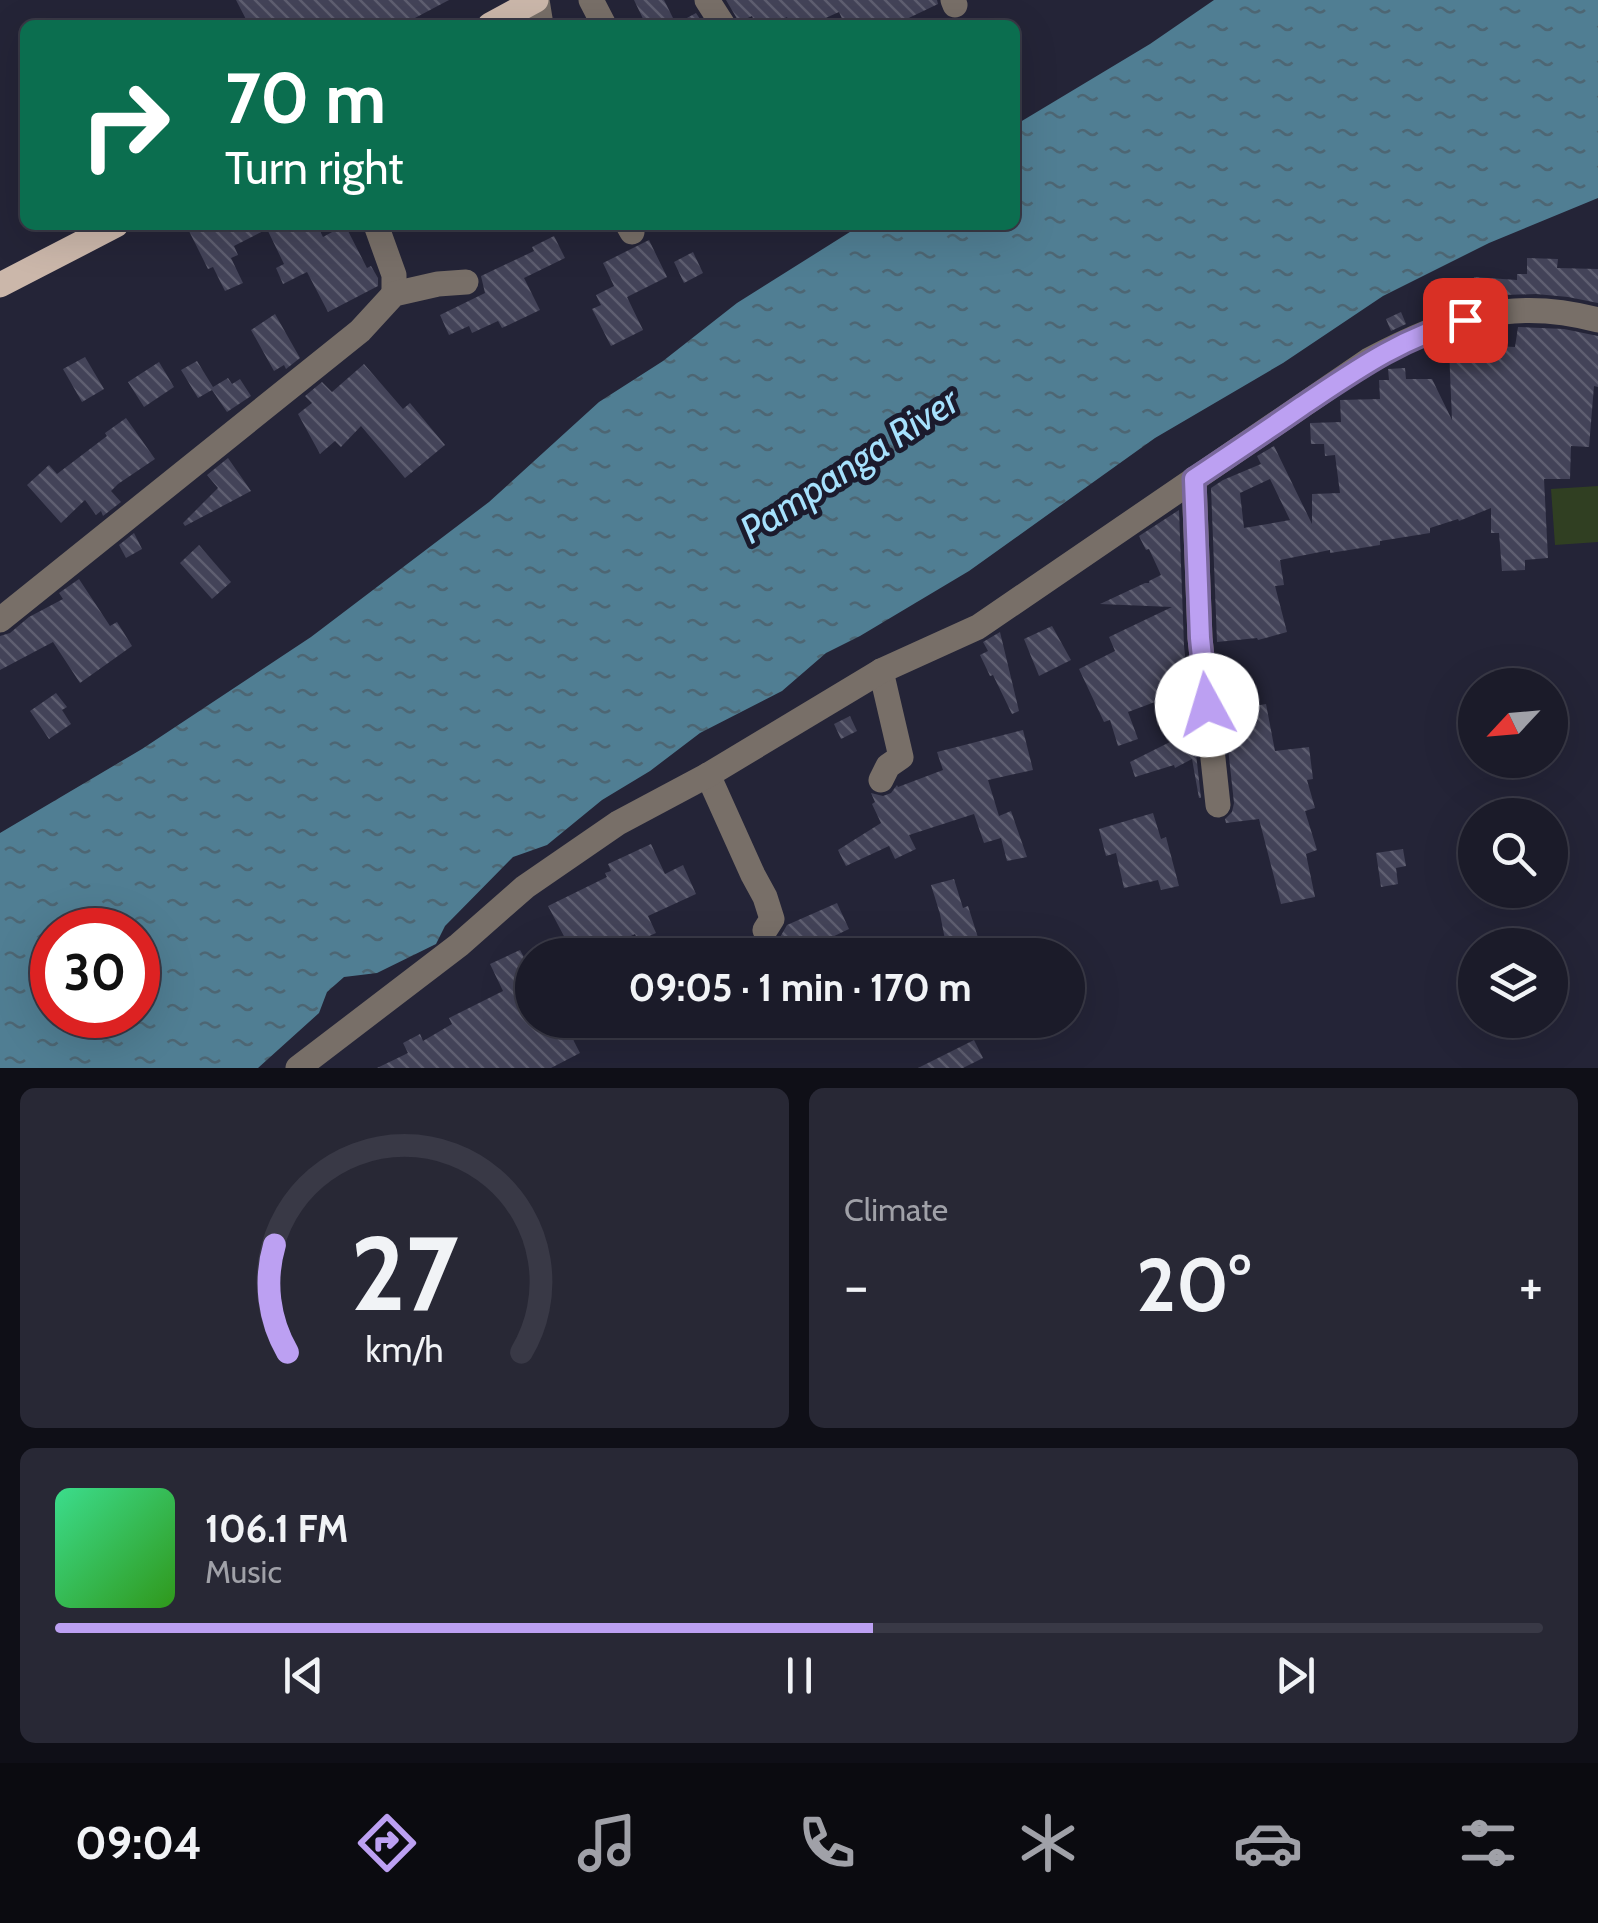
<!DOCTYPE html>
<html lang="en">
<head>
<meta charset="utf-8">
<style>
  body { margin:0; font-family:Cabin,sans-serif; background:#282835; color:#f1f3f6; height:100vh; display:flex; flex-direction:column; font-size:38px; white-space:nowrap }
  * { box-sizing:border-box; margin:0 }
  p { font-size:32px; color:#a0a1a8 }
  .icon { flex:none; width:55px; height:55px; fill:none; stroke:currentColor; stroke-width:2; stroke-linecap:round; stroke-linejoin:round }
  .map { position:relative; height:1068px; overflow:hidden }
  .side { display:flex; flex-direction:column; gap:20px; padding:20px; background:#0f0f17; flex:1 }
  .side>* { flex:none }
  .hud { position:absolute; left:20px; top:20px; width:1000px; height:210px; border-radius:15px; box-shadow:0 10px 40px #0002,0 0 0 2px #393946; background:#0b6e4f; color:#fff; overflow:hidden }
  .needle { width:65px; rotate:244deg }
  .buttons { position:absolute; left:1458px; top:668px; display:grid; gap:20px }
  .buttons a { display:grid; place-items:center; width:110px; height:110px; border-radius:50%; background:#1b1b29; box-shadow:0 10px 40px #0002,0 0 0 2px #393946; font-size:50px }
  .speed { position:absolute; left:30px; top:908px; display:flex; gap:20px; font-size:50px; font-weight:700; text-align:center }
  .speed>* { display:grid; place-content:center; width:130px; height:130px; border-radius:50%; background:#1b1b29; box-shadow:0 10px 40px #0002,0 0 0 2px #393946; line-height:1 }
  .speed .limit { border:15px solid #d22; background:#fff; color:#111 }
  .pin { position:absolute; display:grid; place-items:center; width:85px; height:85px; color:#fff; margin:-42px; border-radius:20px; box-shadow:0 5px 15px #0006 }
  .me { position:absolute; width:110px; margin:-55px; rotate:354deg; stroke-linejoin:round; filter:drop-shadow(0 0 8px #0008) }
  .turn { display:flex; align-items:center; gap:35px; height:210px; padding:0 40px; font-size:45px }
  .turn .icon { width:130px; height:130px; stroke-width:2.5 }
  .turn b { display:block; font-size:70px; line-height:85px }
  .big { font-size:75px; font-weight:800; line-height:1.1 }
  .side .widget { flex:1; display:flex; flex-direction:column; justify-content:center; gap:15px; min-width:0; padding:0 35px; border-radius:15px; background:#282835 }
  .side .dial { align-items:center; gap:0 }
  .dial svg { height:260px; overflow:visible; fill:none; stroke:#393946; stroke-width:7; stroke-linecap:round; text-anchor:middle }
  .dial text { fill:#f1f3f6; stroke:none }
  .song { display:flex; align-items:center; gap:30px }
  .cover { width:120px; height:120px; border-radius:15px; background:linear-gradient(135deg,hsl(150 70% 55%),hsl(110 70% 35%)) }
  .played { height:10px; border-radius:5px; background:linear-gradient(90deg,#bca0f2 55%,#393946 55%) }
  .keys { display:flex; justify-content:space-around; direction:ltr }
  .heat { display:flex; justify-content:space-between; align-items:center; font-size:55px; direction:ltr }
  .side .tiles { flex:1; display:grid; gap:20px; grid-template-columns:1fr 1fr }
  .widget:last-child { grid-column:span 2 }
  .trip { position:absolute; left:515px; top:938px; width:570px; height:100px; border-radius:50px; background:#1b1b29; box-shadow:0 10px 40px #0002,0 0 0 2px #393946; font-weight:800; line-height:100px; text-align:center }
  .menu { display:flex; height:160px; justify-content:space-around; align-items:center; background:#0b0b10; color:#a0a1a8 }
  .menu .icon { width:70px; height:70px }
  .menu .selected { color:#bca0f2 }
  .menu b { font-size:45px; color:#f1f3f6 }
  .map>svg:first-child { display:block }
  .grass { fill:#303f22 }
  .water { fill:url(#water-ripples); fill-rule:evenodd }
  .building { fill:url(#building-back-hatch); fill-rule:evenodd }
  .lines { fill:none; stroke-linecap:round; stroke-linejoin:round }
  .minor { stroke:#786f68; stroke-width:25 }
  .major { stroke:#cbb7aa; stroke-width:25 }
  .route-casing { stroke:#7a689d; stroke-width:25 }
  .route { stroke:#bca0f2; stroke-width:18 }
  .labels { text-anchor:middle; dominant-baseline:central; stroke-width:10; stroke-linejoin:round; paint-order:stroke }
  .water-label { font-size:38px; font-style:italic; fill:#a6e1fd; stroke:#1b1b2d }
</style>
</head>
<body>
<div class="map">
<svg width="1598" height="1068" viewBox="0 0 1598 1068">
  <defs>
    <pattern id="water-ripples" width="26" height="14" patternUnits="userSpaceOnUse" patternTransform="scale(2.5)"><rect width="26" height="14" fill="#507e93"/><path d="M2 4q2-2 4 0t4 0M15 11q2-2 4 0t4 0" fill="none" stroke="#4d6673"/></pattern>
    <pattern id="building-back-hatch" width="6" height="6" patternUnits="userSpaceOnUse" patternTransform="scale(2.5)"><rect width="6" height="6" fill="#434358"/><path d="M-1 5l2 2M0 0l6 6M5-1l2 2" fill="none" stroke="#5f5f71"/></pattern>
  </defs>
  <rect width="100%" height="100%" fill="#242437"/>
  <!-- grass -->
  <polygon class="grass" points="1598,486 1598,542 1555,545 1551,489"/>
  <!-- water -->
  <path class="water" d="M1214,0H1598V198L1489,243L1383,296L1283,363L1155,438L969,571L860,636L826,653L782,691L700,733L650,771L602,800L547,845L513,857L445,926L436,944L377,973L344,977L327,992L319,1013L258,1068H0V833L142,749L311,637L489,502L599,402L663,361L737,303L861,225H1015V125L1150,44ZM52,930H138V1015H52Z"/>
  <!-- building -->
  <g class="building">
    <polygon points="236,0 449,0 413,19 416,25 249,25"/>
    <polygon points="634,0 664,0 676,24 696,13 704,25 646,25"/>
    <polygon points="726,0 937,0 938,4 894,25 845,25 839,12 810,25 790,25 787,17 770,25 756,25 752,16 739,22"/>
    <polygon points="186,225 317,225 323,237 345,225 367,268 371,266 378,278 378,286 328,312 307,272 283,284 276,268 284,264 267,229 234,246 238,255 231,258 243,283 225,291 213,267 208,269"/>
    <polygon points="554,236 565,258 524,278 540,310 502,328 498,321 472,333 469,326 449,335 440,315 485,293 481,276 534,251 532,247"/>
    <polygon points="649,240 667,277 627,297 643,330 611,346 592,309 601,305 596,295 614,286 603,263"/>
    <polygon points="693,252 703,273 684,283 674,262"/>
    <polygon points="1527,258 1558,259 1557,268 1598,269 1598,303 1568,297 1536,294 1505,295 1472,301 1474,277 1517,280 1517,274 1527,274"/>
    <polygon points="1401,312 1406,324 1391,331 1386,319"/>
    <polygon points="275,314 300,358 286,369 284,365 274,371 251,330"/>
    <path d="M1518,327L1564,329L1598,336V387L1594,386L1589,447L1571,446L1570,479H1544L1548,558L1525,560V570L1502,571L1499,533H1491V508L1459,521L1458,519L1430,528V533L1380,541V545L1330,553V550L1280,560L1284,585L1275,586L1287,632L1258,640L1257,638L1217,642L1211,488L1223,480L1261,464L1257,456L1274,446L1312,524V494L1340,493L1335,455L1325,456L1324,444H1311L1310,423L1341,422L1340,400L1380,399L1379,380H1389L1388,369L1405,368L1406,379H1432L1452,420L1449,349L1477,348V345L1515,347ZM1270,479L1290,520L1244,528L1240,493Z"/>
    <polygon points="85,357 104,389 82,402 63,369"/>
    <polygon points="197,361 213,387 228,378 232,384 240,379 251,396 227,412 212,390 198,398 181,370"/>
    <polygon points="159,362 174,387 144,407 128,382"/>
    <polygon points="364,364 403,409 410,403 445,445 405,478 361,426 341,447 335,441 320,454 298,414 312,403 305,396 322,382 332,392"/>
    <polygon points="126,418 155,459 118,484 111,491 121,502 103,516 101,511 96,515 85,500 61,523 27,485 49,465 57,474 107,436 105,433"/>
    <polygon points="228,458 251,491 185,526 183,523 218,488 207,475"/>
    <polygon points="1179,510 1184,646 1201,798 1199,798 1192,759 1175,768 1174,765 1135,777 1130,762 1174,740 1163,699 1128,712 1138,739 1118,746 1110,720 1104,722 1079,669 1115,651 1109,637 1172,607 1100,604 1145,583 1149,583 1149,581 1161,575 1149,549 1146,550 1139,536"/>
    <polygon points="134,533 142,549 126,558 119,545"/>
    <polygon points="199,545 231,582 212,599 180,563"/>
    <polygon points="79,579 110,626 117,622 132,646 80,683 53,642 0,670 0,636 10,633 29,617 63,599 59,593"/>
    <polygon points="1052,626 1071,660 1039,676 1024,639"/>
    <polygon points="1000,632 1019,711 1012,714 993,675 990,676 980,655 988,651 983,642"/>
    <polygon points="56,693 67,707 62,710 71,724 49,739 30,711"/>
    <polygon points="1266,704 1275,751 1309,747 1313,779 1307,780 1315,808 1305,811 1317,850 1306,854 1315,897 1281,904 1259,819 1226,823 1225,819 1232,812 1234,803 1224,711"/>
    <polygon points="850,716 857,731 841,739 834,724"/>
    <polygon points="1023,730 1033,770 988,780 999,816 1011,811 1027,857 1007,861 1001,838 984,843 974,814 909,835 916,849 895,859 889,846 846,866 838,850 881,823 872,804 875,802 871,793 883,796 891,793 897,785 898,787 943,770 937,752"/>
    <polygon points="1153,813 1161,839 1166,837 1179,886 1161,890 1158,880 1124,888 1116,853 1106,856 1099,829"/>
    <polygon points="651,844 665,874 683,865 696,894 648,916 656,933 638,941 635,934 604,949 607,955 534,955 566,940 548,906 607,877 605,873 611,871 608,864"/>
    <polygon points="1403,849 1406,866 1396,868 1398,884 1381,887 1376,853"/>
    <polygon points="954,879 963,908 968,906 981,947 948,955 940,914 931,885"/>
    <polygon points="837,903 849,929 828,939 833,949 821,955 761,955 754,941 763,946 772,945 779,939 787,925"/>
    <polygon points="520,950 525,959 532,956 532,1020 563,1020 580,1053 551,1068 377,1068 408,1053 403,1043 420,1034 423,1041 452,1024 449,1018 503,991 490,964"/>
    <polygon points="974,1040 983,1058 963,1068 918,1068"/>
  </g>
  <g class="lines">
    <!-- minor -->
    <g class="minor">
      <polyline points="537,0 541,25"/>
      <polyline points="591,0 604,25"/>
      <polyline points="707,0 723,25"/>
      <polyline points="953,0 955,5"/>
      <polyline points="376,225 394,275 394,294"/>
      <polyline points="628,225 632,232"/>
      <polyline points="1194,479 1200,638 1218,805"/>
      <polyline points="0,620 360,331 394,294 438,284 466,282"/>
      <polyline points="881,671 901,757 888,766 881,780"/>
      <polyline points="708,775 753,875 765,897 772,919 765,930"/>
      <path d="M298,1068L459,945L525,887L618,823L708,775L881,671L978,627L1369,360C1446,319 1511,296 1598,320"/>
    </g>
    <!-- major -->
    <g class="major">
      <polyline points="490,25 536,0"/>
      <polyline points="0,285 116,225"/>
    </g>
  </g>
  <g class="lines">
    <!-- route casing -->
    <g class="route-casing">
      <path id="route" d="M1207,705L1200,638L1194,479C1230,455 1266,431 1302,406C1356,370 1401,338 1465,320"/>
    </g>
    <!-- route -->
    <use href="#route" class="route"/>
  </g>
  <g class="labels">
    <!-- water labels -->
    <g class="water-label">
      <text transform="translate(849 465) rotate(-33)">Pampanga River</text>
    </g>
  </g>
</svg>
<div class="buttons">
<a><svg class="needle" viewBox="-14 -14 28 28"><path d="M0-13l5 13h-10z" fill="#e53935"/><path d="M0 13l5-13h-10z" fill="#a0a1a8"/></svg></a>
<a><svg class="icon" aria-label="search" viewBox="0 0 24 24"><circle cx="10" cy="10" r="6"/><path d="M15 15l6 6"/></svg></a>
<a><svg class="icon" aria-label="layers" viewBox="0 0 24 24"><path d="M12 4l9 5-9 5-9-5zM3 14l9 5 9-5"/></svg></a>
</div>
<div class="speed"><div class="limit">30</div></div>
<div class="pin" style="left:1465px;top:320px;background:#d93025"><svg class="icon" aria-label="arrive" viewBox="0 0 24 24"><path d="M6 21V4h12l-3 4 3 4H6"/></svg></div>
<svg class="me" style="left:1207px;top:705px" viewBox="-20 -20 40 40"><circle r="19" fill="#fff"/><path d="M0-13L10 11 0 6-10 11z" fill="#bca0f2"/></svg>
<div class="trip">09:05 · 1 min · 170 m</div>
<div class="hud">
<div class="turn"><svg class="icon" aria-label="right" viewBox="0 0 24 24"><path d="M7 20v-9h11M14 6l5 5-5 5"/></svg><div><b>70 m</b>Turn right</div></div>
</div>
</div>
<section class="side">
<div class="tiles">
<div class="widget dial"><svg viewBox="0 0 100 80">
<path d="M14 69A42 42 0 1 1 86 69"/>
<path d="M14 69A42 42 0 0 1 10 36" stroke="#bca0f2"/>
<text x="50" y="56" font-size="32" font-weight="700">27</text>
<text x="50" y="72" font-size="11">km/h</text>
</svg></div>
<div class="widget"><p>Climate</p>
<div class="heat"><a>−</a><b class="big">20°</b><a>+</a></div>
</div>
<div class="widget">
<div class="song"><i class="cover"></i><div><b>106.1 FM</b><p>Music</p></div></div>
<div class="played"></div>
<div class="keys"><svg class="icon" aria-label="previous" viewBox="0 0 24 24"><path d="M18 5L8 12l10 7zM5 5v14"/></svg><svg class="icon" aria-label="pause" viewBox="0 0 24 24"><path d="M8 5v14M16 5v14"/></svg><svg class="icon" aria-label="next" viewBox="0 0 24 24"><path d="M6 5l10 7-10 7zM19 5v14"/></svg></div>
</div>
</div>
</section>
<nav class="menu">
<b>09:04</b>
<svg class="icon selected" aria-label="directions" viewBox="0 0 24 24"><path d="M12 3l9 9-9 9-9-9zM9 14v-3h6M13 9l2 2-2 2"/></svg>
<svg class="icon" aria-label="music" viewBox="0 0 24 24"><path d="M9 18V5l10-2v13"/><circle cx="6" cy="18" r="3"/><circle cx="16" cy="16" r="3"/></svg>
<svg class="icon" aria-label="phone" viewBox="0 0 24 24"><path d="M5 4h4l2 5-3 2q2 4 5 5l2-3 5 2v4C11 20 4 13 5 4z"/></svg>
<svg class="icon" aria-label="climate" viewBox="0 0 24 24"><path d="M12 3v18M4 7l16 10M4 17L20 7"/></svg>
<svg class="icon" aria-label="car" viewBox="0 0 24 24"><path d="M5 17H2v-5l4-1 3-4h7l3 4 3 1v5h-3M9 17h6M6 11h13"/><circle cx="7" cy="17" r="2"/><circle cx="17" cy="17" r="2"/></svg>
<svg class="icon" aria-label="filters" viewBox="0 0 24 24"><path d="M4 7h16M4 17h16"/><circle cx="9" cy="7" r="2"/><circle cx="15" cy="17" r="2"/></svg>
</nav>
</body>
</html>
